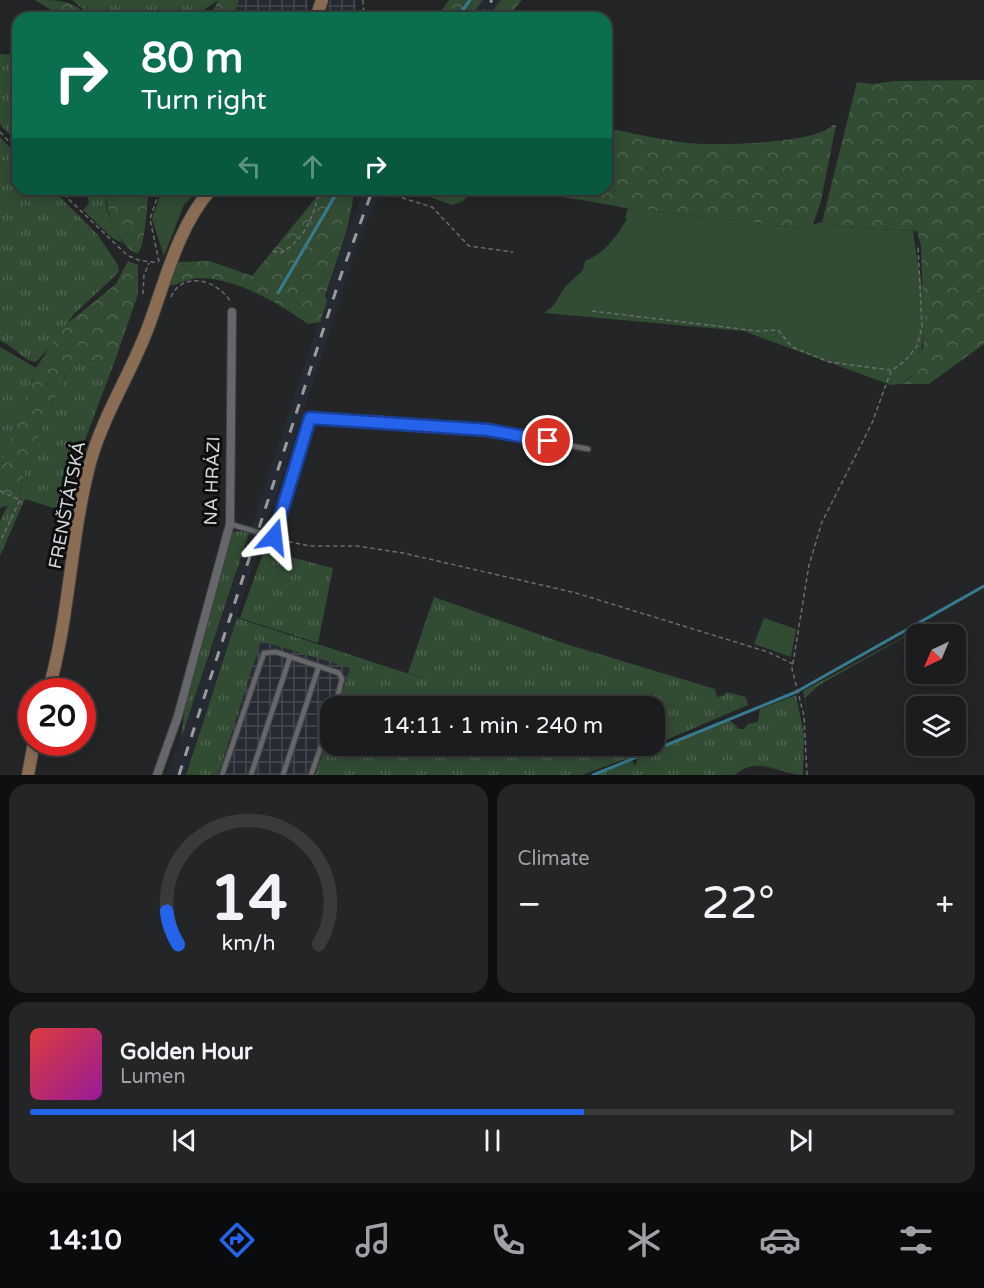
<!DOCTYPE html>
<html lang="en">
<head>
<meta charset="utf-8">
<style>
  body { margin:0; font-family:"Varela Round",sans-serif; background:#232526; color:#f1f3f6; height:100vh; display:flex; flex-direction:column; font-size:22px; white-space:nowrap }
  * { box-sizing:border-box; margin:0 }
  p { font-size:20px; color:#9fa1a4 }
  .icon { flex:none; width:33px; height:33px; fill:none; stroke:currentColor; stroke-width:2; stroke-linecap:round; stroke-linejoin:round }
  .map { position:relative; height:775px; overflow:hidden }
  .side { display:flex; flex-direction:column; gap:9px; padding:9px; background:#0e0f10; flex:1 }
  .side>* { flex:none }
  .hud { position:absolute; left:12px; top:12px; width:600px; height:183px; border-radius:18px; box-shadow:0 3px 15px #0003,0 0 0 2px #383a3b; background:#0b6e4f; color:#fff; overflow:hidden }
  .needle { width:39px; rotate:224deg }
  .fabs { position:absolute; left:906px; top:624px; display:grid; gap:12px }
  .fabs a { display:grid; place-items:center; width:60px; height:60px; border-radius:12px; background:#1a1c1d; box-shadow:0 3px 15px #0003,0 0 0 2px #383a3b; font-size:30px }
  .speed { position:absolute; left:18px; top:678px; display:flex; gap:12px; font-size:30px; font-weight:700; text-align:center }
  .speed>* { display:grid; place-content:center; width:78px; height:78px; border-radius:50%; background:#1a1c1d; box-shadow:0 3px 15px #0003,0 0 0 2px #383a3b; line-height:1 }
  .speed .limit { border:9px solid #d22; background:#fff; color:#111 }
  .pin { position:absolute; display:grid; place-items:center; width:51px; height:51px; color:#fff; margin:-26px; border:3px solid #fff; border-radius:50%; box-shadow:0 2px 6px #0007 }
  .me { position:absolute; width:66px; margin:-33px; rotate:17deg; stroke-linejoin:round; filter:drop-shadow(0 0 4px #0008) }
  .turn { display:flex; align-items:center; gap:21px; height:126px; padding:0 30px; font-size:27px }
  .turn .icon { width:78px; height:78px; stroke-width:2.5 }
  .turn b { display:block; font-size:42px; line-height:51px }
  .lanes { display:flex; align-items:center; height:57px; padding:0 30px; background:#0003; justify-content:center; gap:30px; direction:ltr }
  .lanes .off { opacity:.35 }
  .big { font-size:45px; font-weight:600; line-height:1.1 }
  .side .card { flex:1; display:flex; flex-direction:column; justify-content:center; gap:9px; min-width:0; padding:0 21px; border-radius:18px; background:#232526 }
  .side .dial { align-items:center; gap:0 }
  .dial svg { height:156px; overflow:visible; fill:none; stroke:#383a3b; stroke-width:7; stroke-linecap:round; text-anchor:middle }
  .dial text { fill:#f1f3f6; stroke:none }
  .song { display:flex; align-items:center; gap:18px }
  .cover { width:72px; height:72px; border-radius:9px; background:linear-gradient(135deg,hsl(0 70% 55%),hsl(300 70% 35%)) }
  .played { height:6px; border-radius:3px; background:linear-gradient(90deg,#2563eb 60%,#383a3b 60%) }
  .keys { display:flex; justify-content:space-around; direction:ltr }
  .heat { display:flex; justify-content:space-between; align-items:center; font-size:33px; direction:ltr }
  .side .tiles { flex:1; display:grid; gap:9px; grid-template-columns:1fr 1fr }
  .card:last-child { grid-column:span 2 }
  .trip { position:absolute; left:320px; top:696px; width:345px; height:60px; border-radius:18px; background:#1a1c1d; box-shadow:0 3px 15px #0003,0 0 0 2px #383a3b; font-weight:600; line-height:60px; text-align:center }
  .tab-bar { display:flex; height:96px; justify-content:space-around; align-items:center; background:#0a0b0c; color:#9fa1a4 }
  .tab-bar .icon { width:42px; height:42px }
  .tab-bar .current { color:#2563eb }
  .tab-bar b { font-size:27px; color:#f1f3f6 }
  .map>svg:first-child { display:block }
  .built { fill:#262b33 }
  .industrial { fill:url(#industrial-grid) }
  .grass { fill:url(#grass-tufts) }
  .forest { fill:url(#forest-crowns) }
  .garden { fill:#324b33 }
  .lines { fill:none; stroke-linecap:round; stroke-linejoin:round }
  .stream { stroke:#387b8f; stroke-width:3 }
  .service-casing { stroke:#414244; stroke-width:7 }
  .minor-casing { stroke:#414244; stroke-width:10 }
  .secondary-casing { stroke:#414244; stroke-width:14 }
  .path { stroke:#6a6c6d; stroke-width:1.5; stroke-dasharray:4.5 3; stroke-linecap:butt }
  .service { stroke:#65676a; stroke-width:4.5 }
  .minor { stroke:#65676a; stroke-width:8 }
  .secondary { stroke:#8b6d54; stroke-width:12 }
  .rail { stroke:#9a9b9c; stroke-width:3; stroke-dasharray:10 10; stroke-linecap:butt }
  .route-casing { stroke:#184099; stroke-width:15 }
  .route { stroke:#2563eb; stroke-width:10 }
  .labels { text-anchor:middle; dominant-baseline:central; stroke-width:6; stroke-linejoin:round; paint-order:stroke }
  .street-label { font-size:18px; fill:#d6d7d8; stroke:#0d0e0f }
</style>
</head>
<body>
<div class="map">
<svg width="984" height="775" viewBox="0 0 984 775">
  <defs>
    <pattern id="industrial-grid" width="8" height="8" patternUnits="userSpaceOnUse" patternTransform="scale(1.5)"><rect width="8" height="8" fill="#262b33"/><path d="M0 4h8M4 0v8" fill="none" stroke="#454950"/></pattern>
    <pattern id="grass-tufts" width="24" height="20" patternUnits="userSpaceOnUse" patternTransform="scale(1.5)"><rect width="24" height="20" fill="#324b33"/><path d="M3 7l-1-3M5 7V3M7 7l1-3M15 17l-1-3M17 17v-4M19 17l1-3" fill="none" stroke="#4f6450"/></pattern>
    <pattern id="forest-crowns" width="20" height="18" patternUnits="userSpaceOnUse" patternTransform="scale(1.5)"><rect width="20" height="18" fill="#324b33"/><path d="M2 6a3 3 0 1 1 6 0M12 15a3 3 0 1 1 6 0" fill="none" stroke="#4f6450"/></pattern>
  </defs>
  <rect width="100%" height="100%" fill="#232527"/>
  <!-- built -->
  <g class="built">
    <polygon points="483,0 501,0 487,18 469,18"/>
    <polygon points="364,189 381,189 358,244 185,775 167,775 203,676 345,240"/>
  </g>
  <!-- industrial -->
  <g class="industrial">
    <polygon points="239,0 310,0 304,18 234,18"/>
    <polygon points="330,0 356,0 357,18 325,18"/>
    <polygon points="237,618 433,682 425,706 330,706 330,746 413,746 403,775 186,775"/>
  </g>
  <!-- grass -->
  <g class="grass">
    <polygon points="72,0 219,0 205,9 201,18 87,18 83,9"/>
    <polygon points="0,54 18,55 18,144 0,124"/>
    <path d="M0,137L18,156V189H52L97,234L118,265L119,271L115,276L74,314L52,345L36,362C21,360 14,345 0,341Z"/>
    <path d="M64,189H108C100,207 116,227 122,243L111,237L83,210L89,203L87,193H71Z"/>
    <polygon points="0,347 36,368 0,468"/>
    <polygon points="116,358 80,453 70,513 25,499 0,556 0,521 8,505 19,496 26,467 50,408 72,364"/>
    <polygon points="240,531 249,533 181,739 187,689 231,532"/>
    <polygon points="267,551 333,568 318,643 240,618 263,553"/>
    <polygon points="434,597 566,644 715,689 717,697 725,695 726,692 746,697 748,705 654,745 654,706 338,706 350,668 261,641 218,775 186,775 237,618 434,682 408,673"/>
    <polygon points="935,620 819,685 805,698 808,716 803,691"/>
    <path d="M796,695L804,735L803,775C781,775 757,754 735,775H594L626,763L625,759L582,775H316L330,731V746H653L629,756L635,766L638,758L730,720L739,729H744L748,724L758,722L760,709Z"/>
  </g>
  <!-- forest -->
  <g class="forest">
    <path d="M35,0C56,0 78,0 87,18H58L56,13Z"/>
    <polygon points="219,0 239,0 234,18 208,18"/>
    <polygon points="449,0 483,0 469,18 436,18"/>
    <polygon points="501,0 522,0 507,18 487,18"/>
    <polygon points="984,80 984,344 929,384 903,384 920,369 924,337 921,246 917,231 845,227 822,222 857,82 872,84 894,81"/>
    <path d="M833,125H836L820,205L812,226L799,228L628,208L514,189H606V128C633,133 661,140 688,143C714,146 816,144 833,125Z"/>
    <path d="M108,189H149C147,202 145,248 138,253C121,252 101,204 108,189Z"/>
    <path d="M323,189H355L347,230L325,296L327,301L320,322L308,324C278,303 238,279 201,278C189,278 180,284 169,286L178,262L210,261L252,276Z"/>
    <polygon points="410,189 475,189 462,202 451,205"/>
    <polygon points="128,261 138,265 138,294 116,358 72,364 50,408 26,467 19,496 14,503 0,508 0,468 36,368 63,327 116,284"/>
  </g>
  <!-- garden -->
  <g class="garden">
    <polygon points="162,189 199,189 184,205 164,256 152,219"/>
    <path d="M628,208L799,228L822,222L845,227L913,231C917,267 932,313 921,348L926,354L920,369L902,384L891,385L743,331L544,313L553,306L565,287L583,270L585,261C605,253 616,237 627,219L625,218Z"/>
    <polygon points="764,618 796,629 791,657 754,644"/>
  </g>
  <g class="lines">
    <!-- stream -->
    <g class="stream">
      <polyline points="457,18 470,0"/>
      <polyline points="278,293 339,189"/>
      <polyline points="593,775 796,692 984,586"/>
    </g>
    <!-- service casing -->
    <g class="service-casing">
      <g id="service">
        <polyline points="230,524 274,537 310,418 488,430 588,449"/>
        <polyline points="222,775 264,653 276,652 339,673 342,679 335,706"/>
        <polyline points="251,775 290,657"/>
        <polyline points="283,775 319,666"/>
        <polyline points="311,775 330,720"/>
      </g>
    </g>
    <!-- minor casing -->
    <g class="minor-casing">
      <polyline id="minor" points="157,775 178,716 230,524 232,312"/>
    </g>
    <!-- secondary casing -->
    <g class="secondary-casing">
      <g id="secondary">
        <polyline points="316,18 322,0"/>
        <path d="M48,692C70,617 70,538 90,463C103,415 132,372 149,325C166,279 178,227 211,189"/>
        <polyline points="28,775 34,742"/>
      </g>
    </g>
    <!-- path -->
    <g class="path">
      <polyline points="363,0 364,18"/>
      <polyline points="0,132 18,151"/>
      <polyline points="58,189 127,255 138,260 158,263"/>
      <polyline points="373,189 432,207 469,246 513,252"/>
      <path d="M273,251L280,253C305,241 314,215 320,189"/>
      <polyline points="159,262 150,219 160,189"/>
      <polyline points="143,294 144,275 149,263"/>
      <path d="M171,297C183,269 220,281 231,303"/>
      <polyline points="592,311 758,331 778,330 792,347 829,362 890,370"/>
      <polyline points="0,491 20,500 0,542"/>
      <polyline points="281,540 310,546 357,546 403,553 576,593 768,652 793,664"/>
      <polyline points="807,775 804,716 792,669 809,565 822,522 872,423 891,371 905,361 917,346 922,327 918,246"/>
    </g>
    <!-- service -->
    <use href="#service" class="service"/>
    <!-- minor -->
    <use href="#minor" class="minor"/>
    <!-- secondary -->
    <use href="#secondary" class="secondary"/>
    <!-- rail -->
    <g class="rail">
      <polyline points="478,18 492,0"/>
      <polyline points="179,775 341,275 373,189"/>
    </g>
  </g>
  <g class="lines">
    <!-- route casing -->
    <g class="route-casing">
      <polyline id="route" points="274,537 310,418 488,430 548,441"/>
    </g>
    <!-- route -->
    <use href="#route" class="route"/>
  </g>
  <g class="labels">
    <!-- street labels -->
    <g class="street-label">
      <text transform="translate(212 481) rotate(-88)">NA HRÁZI</text>
      <text transform="translate(67 505) rotate(-79)">FRENŠTÁTSKÁ</text>
    </g>
  </g>
</svg>
<div class="fabs">
<a><svg class="needle" viewBox="-14 -14 28 28"><path d="M0-13l5 13h-10z" fill="#e53935"/><path d="M0 13l5-13h-10z" fill="#9fa1a4"/></svg></a>
<a><svg class="icon" aria-label="layers" viewBox="0 0 24 24"><path d="M12 4l9 5-9 5-9-5zM3 14l9 5 9-5"/></svg></a>
</div>
<div class="speed"><div class="limit">20</div></div>
<div class="pin" style="left:548px;top:441px;background:#d93025"><svg class="icon" aria-label="arrive" viewBox="0 0 24 24"><path d="M6 21V4h12l-3 4 3 4H6"/></svg></div>
<svg class="me" style="left:274px;top:537px" viewBox="-20 -20 40 40"><path d="M0-17L14 15 0 8-14 15z" fill="#2563eb" stroke="#fff" stroke-width="4"/></svg>
<div class="trip">14:11 · 1 min · 240 m</div>
<div class="hud">
<div class="turn"><svg class="icon" aria-label="right" viewBox="0 0 24 24"><path d="M7 20v-9h11M14 6l5 5-5 5"/></svg><div><b>80 m</b>Turn right</div></div>
<div class="lanes"><svg class="icon off" aria-label="left" viewBox="0 0 24 24"><path d="M17 20v-9H6M10 6l-5 5 5 5"/></svg><svg class="icon off" aria-label="ahead" viewBox="0 0 24 24"><path d="M12 20V5M6 11l6-6 6 6"/></svg><svg class="icon" aria-label="right" viewBox="0 0 24 24"><path d="M7 20v-9h11M14 6l5 5-5 5"/></svg></div>
</div>
</div>
<section class="side">
<div class="tiles">
<div class="card dial"><svg viewBox="0 0 100 80">
<path d="M14 69A42 42 0 1 1 86 69"/>
<path d="M14 69A42 42 0 0 1 8 52" stroke="#2563eb"/>
<text x="50" y="56" font-size="32" font-weight="700">14</text>
<text x="50" y="72" font-size="11">km/h</text>
</svg></div>
<div class="card"><p>Climate</p>
<div class="heat"><a>−</a><b class="big">22°</b><a>+</a></div>
</div>
<div class="card">
<div class="song"><i class="cover"></i><div><b>Golden Hour</b><p>Lumen</p></div></div>
<div class="played"></div>
<div class="keys"><svg class="icon" aria-label="previous" viewBox="0 0 24 24"><path d="M18 5L8 12l10 7zM5 5v14"/></svg><svg class="icon" aria-label="pause" viewBox="0 0 24 24"><path d="M8 5v14M16 5v14"/></svg><svg class="icon" aria-label="next" viewBox="0 0 24 24"><path d="M6 5l10 7-10 7zM19 5v14"/></svg></div>
</div>
</div>
</section>
<nav class="tab-bar">
<b>14:10</b>
<svg class="icon current" aria-label="directions" viewBox="0 0 24 24"><path d="M12 3l9 9-9 9-9-9zM9 14v-3h6M13 9l2 2-2 2"/></svg>
<svg class="icon" aria-label="music" viewBox="0 0 24 24"><path d="M9 18V5l10-2v13"/><circle cx="6" cy="18" r="3"/><circle cx="16" cy="16" r="3"/></svg>
<svg class="icon" aria-label="phone" viewBox="0 0 24 24"><path d="M5 4h4l2 5-3 2q2 4 5 5l2-3 5 2v4C11 20 4 13 5 4z"/></svg>
<svg class="icon" aria-label="climate" viewBox="0 0 24 24"><path d="M12 3v18M4 7l16 10M4 17L20 7"/></svg>
<svg class="icon" aria-label="car" viewBox="0 0 24 24"><path d="M5 17H2v-5l4-1 3-4h7l3 4 3 1v5h-3M9 17h6M6 11h13"/><circle cx="7" cy="17" r="2"/><circle cx="17" cy="17" r="2"/></svg>
<svg class="icon" aria-label="filters" viewBox="0 0 24 24"><path d="M4 7h16M4 17h16"/><circle cx="9" cy="7" r="2"/><circle cx="15" cy="17" r="2"/></svg>
</nav>
</body>
</html>
